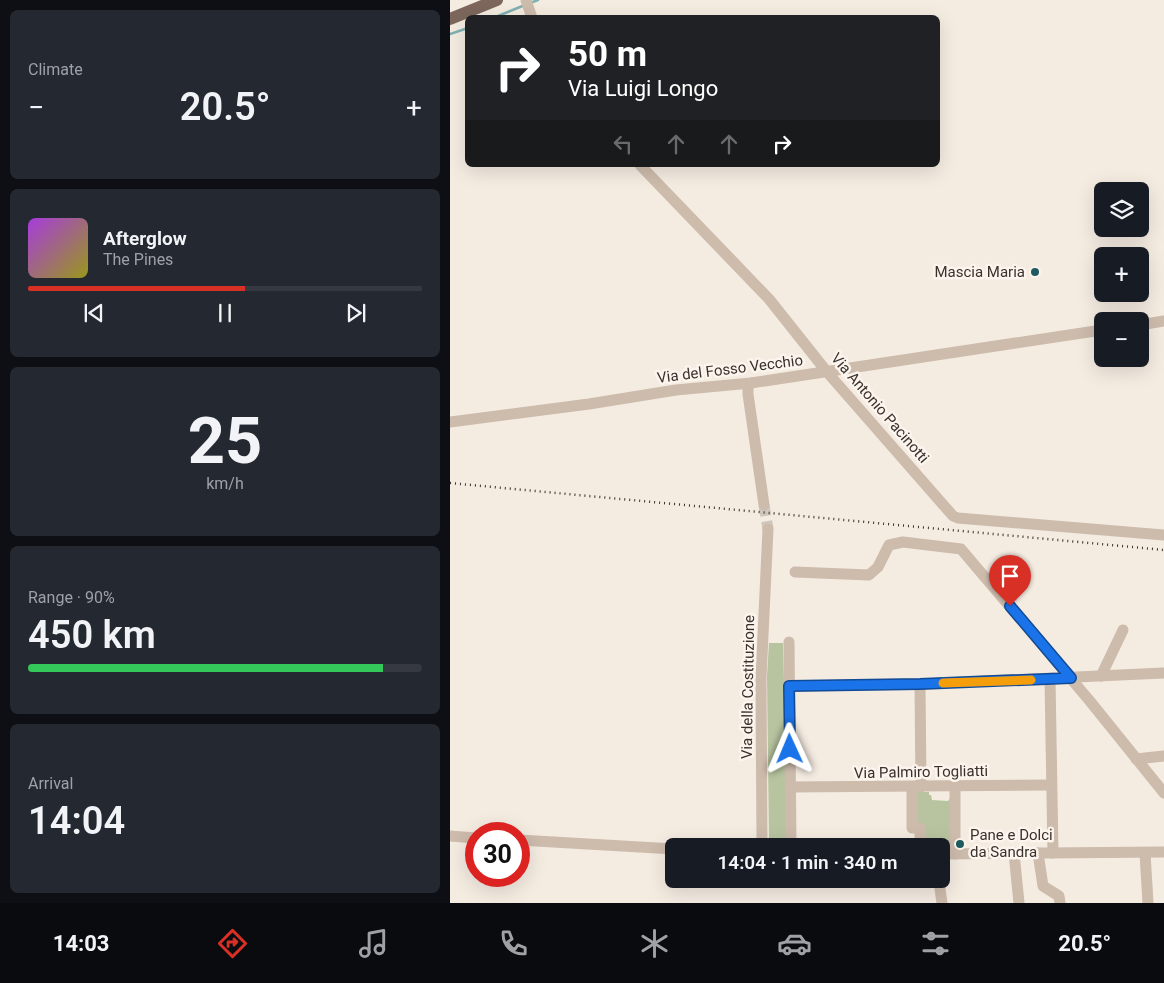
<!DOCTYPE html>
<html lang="en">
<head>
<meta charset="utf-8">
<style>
  body { margin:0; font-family:Roboto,sans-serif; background:#242831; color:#f1f3f6; height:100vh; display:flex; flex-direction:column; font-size:19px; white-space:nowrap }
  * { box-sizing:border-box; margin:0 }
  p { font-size:16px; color:#9ea1a6 }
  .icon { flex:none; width:28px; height:28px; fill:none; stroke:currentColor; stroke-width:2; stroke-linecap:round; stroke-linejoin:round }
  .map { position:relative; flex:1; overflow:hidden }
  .side { display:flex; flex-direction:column; gap:10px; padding:10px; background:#0d0f14; width:450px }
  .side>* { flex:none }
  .top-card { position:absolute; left:15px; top:15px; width:475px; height:152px; border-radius:8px; box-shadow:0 5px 20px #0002; background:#202124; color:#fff; overflow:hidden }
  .buttons { position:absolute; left:644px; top:182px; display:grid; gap:10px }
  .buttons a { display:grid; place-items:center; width:55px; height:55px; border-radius:8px; background:#171b24; box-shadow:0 5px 20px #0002; font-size:25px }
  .speed { position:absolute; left:15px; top:822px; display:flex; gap:10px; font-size:25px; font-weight:700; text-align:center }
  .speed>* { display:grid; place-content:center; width:65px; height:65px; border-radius:50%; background:#171b24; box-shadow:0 5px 20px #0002; line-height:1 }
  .speed .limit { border:8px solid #d22; background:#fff; color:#111 }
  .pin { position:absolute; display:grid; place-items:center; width:42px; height:42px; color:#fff; margin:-51px -21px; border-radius:50% 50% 50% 0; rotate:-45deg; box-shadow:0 0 5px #0007 }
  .pin .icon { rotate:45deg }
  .me { position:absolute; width:55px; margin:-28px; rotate:359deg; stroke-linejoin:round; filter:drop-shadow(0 0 4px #0008) }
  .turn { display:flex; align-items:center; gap:18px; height:105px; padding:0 20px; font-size:22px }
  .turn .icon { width:65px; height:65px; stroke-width:2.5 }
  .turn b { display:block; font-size:35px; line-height:42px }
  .lanes { display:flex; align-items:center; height:48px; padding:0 20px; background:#0003; justify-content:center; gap:25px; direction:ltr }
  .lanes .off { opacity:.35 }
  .big { font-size:38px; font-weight:600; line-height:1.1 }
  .side .tile { flex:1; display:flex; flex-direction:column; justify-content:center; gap:8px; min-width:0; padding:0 18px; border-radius:8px; background:#242831 }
  .side .dial { align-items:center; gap:0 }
  .dial b { font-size:65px; line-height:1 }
  .song { display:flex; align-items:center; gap:15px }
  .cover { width:60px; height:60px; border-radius:8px; background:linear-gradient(135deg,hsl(280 70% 55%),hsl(60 70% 35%)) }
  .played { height:5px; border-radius:2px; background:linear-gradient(90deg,#d93025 55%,#363941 55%) }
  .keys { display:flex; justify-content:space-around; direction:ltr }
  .heat { display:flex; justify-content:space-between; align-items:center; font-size:28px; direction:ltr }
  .charge { height:8px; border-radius:4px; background:linear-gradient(90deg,#34c759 90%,#363941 0) }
  .trip { position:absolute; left:215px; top:838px; width:285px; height:50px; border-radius:8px; background:#171b24; box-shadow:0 5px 20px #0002; font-weight:600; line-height:50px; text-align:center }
  .tabs { display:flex; height:80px; justify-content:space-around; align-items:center; background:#090b0e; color:#9ea1a6 }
  .tabs .icon { width:35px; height:35px }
  .tabs .on { color:#d93025 }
  .tabs b { font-size:22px; color:#f1f3f6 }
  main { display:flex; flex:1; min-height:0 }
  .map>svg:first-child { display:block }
  .green { fill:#b8c4a0 }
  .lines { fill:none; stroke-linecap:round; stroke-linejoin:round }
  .stream { stroke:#7fb0b2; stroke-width:2.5 }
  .minor-tunnel { stroke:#cfc6bd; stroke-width:11; stroke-dasharray:11 5.5; stroke-linecap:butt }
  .minor { stroke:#cdbbac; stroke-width:11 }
  .major { stroke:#7d675c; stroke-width:12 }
  .rail { stroke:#3b302b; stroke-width:2.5; stroke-dasharray:1 4; stroke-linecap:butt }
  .route-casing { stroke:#114b97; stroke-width:12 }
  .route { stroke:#1a73e8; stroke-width:9 }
  .slow { stroke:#f59e0b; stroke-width:9 }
  .poi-dot { fill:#1f5a5e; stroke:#fbf5ee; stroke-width:2 }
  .labels { text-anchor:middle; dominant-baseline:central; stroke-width:5; stroke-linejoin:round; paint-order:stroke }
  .poi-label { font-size:15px; fill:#3b302b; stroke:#fbf5ee; text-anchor:end }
  .street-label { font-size:15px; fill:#3b302b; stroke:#fbf5ee }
</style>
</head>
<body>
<main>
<section class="side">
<div class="tile"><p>Climate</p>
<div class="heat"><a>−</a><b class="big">20.5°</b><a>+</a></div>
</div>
<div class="tile">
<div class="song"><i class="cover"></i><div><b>Afterglow</b><p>The Pines</p></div></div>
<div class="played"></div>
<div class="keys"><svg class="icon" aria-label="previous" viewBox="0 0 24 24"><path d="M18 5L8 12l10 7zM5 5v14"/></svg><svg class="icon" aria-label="pause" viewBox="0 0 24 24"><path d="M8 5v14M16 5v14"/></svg><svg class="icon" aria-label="next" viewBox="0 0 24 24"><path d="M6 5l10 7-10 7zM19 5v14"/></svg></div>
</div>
<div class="tile dial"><b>25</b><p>km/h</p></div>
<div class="tile"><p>Range · 90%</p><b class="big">450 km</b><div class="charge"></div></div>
<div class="tile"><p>Arrival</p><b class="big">14:04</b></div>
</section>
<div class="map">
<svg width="714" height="903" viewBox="0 0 714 903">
  <rect width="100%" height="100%" fill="#f4ebe1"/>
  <!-- green -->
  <g class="green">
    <polygon points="319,643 333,643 338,842 334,846 321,845 319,841 317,676"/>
    <polygon points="464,792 479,792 479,795 481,795 482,800 498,801 503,795 503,846 488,846 485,841 472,841 464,825"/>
  </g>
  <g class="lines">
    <!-- stream -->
    <g class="stream">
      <polyline points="80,3 88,0"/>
      <polyline points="43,18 75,5"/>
      <polyline points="0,34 18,28"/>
    </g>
    <!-- minor-tunnel -->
    <polyline class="minor-tunnel" points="314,505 318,529"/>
    <!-- minor -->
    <g class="minor">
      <polyline points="76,0 82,18"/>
      <polyline points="190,165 319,299 377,372 503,516 508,518 714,535"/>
      <polyline points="690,325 714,321"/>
      <polyline points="301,383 298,386 298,394 314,505"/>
      <polyline points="0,422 139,404 226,390 301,383 652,330"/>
      <polyline points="345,572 419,575 428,567 439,545 453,542 511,549 639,700 714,793"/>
      <polyline points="339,642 341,846"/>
      <polyline points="651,676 673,630"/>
      <polyline points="600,679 603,853"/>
      <polyline points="470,684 471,787"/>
      <polyline points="339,686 470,684 714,673"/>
      <polyline points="686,759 714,756"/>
      <polyline points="340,787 601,785"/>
      <polyline points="462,787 462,828 470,828 470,846"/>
      <polyline points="0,836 26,838"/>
      <polyline points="69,840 224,849"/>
      <polyline points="312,846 311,678 318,529"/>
      <polyline points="564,853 569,903"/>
      <polyline points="588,853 593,886 609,896 610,903"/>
      <polyline points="695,853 698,903"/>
      <polyline points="491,854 714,852"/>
      <polyline points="505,854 505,786"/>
      <polyline points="489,882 492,903"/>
    </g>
    <!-- major -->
    <polyline class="major" points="0,19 47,0"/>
    <!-- rail -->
    <polyline class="rail" points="0,483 714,550"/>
  </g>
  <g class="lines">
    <!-- route casing -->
    <g class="route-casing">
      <polyline id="route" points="340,749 339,686 470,684 621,678 560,606"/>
    </g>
    <!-- route -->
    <use href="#route" class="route"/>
    <!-- slow -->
    <polyline class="slow" points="493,683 581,680"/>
  </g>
  <!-- markers -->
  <g class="poi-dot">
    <circle cx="585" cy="272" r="5"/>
    <circle cx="510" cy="844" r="5"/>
  </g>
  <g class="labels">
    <!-- poi labels -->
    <g class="poi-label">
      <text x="575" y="272">Mascia Maria</text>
      <text x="520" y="835" text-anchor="start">Pane e Dolci<tspan x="520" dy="17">da Sandra</tspan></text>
    </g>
    <!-- street labels -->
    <g class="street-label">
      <text transform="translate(280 369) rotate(-7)">Via del Fosso Vecchio</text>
      <text transform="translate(430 408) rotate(49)">Via Antonio Pacinotti</text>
      <text transform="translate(298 687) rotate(-89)">Via della Costituzione</text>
      <text transform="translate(471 772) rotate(-1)">Via Palmiro Togliatti</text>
    </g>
  </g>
</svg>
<div class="buttons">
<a><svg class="icon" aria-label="layers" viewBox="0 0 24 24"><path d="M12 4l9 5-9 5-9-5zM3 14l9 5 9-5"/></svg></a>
<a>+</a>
<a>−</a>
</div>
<div class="speed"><div class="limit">30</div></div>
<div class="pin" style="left:560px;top:606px;background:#d93025"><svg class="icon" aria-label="arrive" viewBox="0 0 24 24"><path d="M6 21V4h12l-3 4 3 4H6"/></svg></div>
<svg class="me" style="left:340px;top:749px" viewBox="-20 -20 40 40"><path d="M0-17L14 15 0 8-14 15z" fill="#1a73e8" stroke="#fff" stroke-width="4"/></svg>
<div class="trip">14:04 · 1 min · 340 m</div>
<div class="top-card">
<div class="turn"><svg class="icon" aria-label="right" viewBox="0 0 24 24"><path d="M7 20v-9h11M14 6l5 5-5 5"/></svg><div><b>50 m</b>Via Luigi Longo</div></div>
<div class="lanes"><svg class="icon off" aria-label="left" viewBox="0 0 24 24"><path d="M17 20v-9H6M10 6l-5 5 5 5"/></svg><svg class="icon off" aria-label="ahead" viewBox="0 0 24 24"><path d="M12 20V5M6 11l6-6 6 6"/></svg><svg class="icon off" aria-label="ahead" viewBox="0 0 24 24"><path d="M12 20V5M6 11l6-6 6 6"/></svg><svg class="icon" aria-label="right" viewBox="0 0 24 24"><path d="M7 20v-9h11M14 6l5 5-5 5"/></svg></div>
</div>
</div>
</main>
<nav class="tabs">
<b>14:03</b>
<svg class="icon on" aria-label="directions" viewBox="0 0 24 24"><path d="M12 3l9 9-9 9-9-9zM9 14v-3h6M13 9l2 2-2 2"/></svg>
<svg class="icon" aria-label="music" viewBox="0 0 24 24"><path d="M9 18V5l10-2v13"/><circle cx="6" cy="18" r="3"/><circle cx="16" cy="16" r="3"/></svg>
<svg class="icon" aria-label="phone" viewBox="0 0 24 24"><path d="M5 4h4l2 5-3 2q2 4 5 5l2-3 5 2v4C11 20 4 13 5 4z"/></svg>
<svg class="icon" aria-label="climate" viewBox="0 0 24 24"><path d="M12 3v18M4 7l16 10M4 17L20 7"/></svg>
<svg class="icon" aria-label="car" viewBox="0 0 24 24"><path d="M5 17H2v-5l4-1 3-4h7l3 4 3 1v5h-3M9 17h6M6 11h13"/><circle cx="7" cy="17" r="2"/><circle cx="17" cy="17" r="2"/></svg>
<svg class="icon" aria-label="filters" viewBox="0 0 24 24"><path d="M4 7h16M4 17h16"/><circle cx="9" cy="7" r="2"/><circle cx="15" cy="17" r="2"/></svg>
<b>20.5°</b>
</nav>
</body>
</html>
